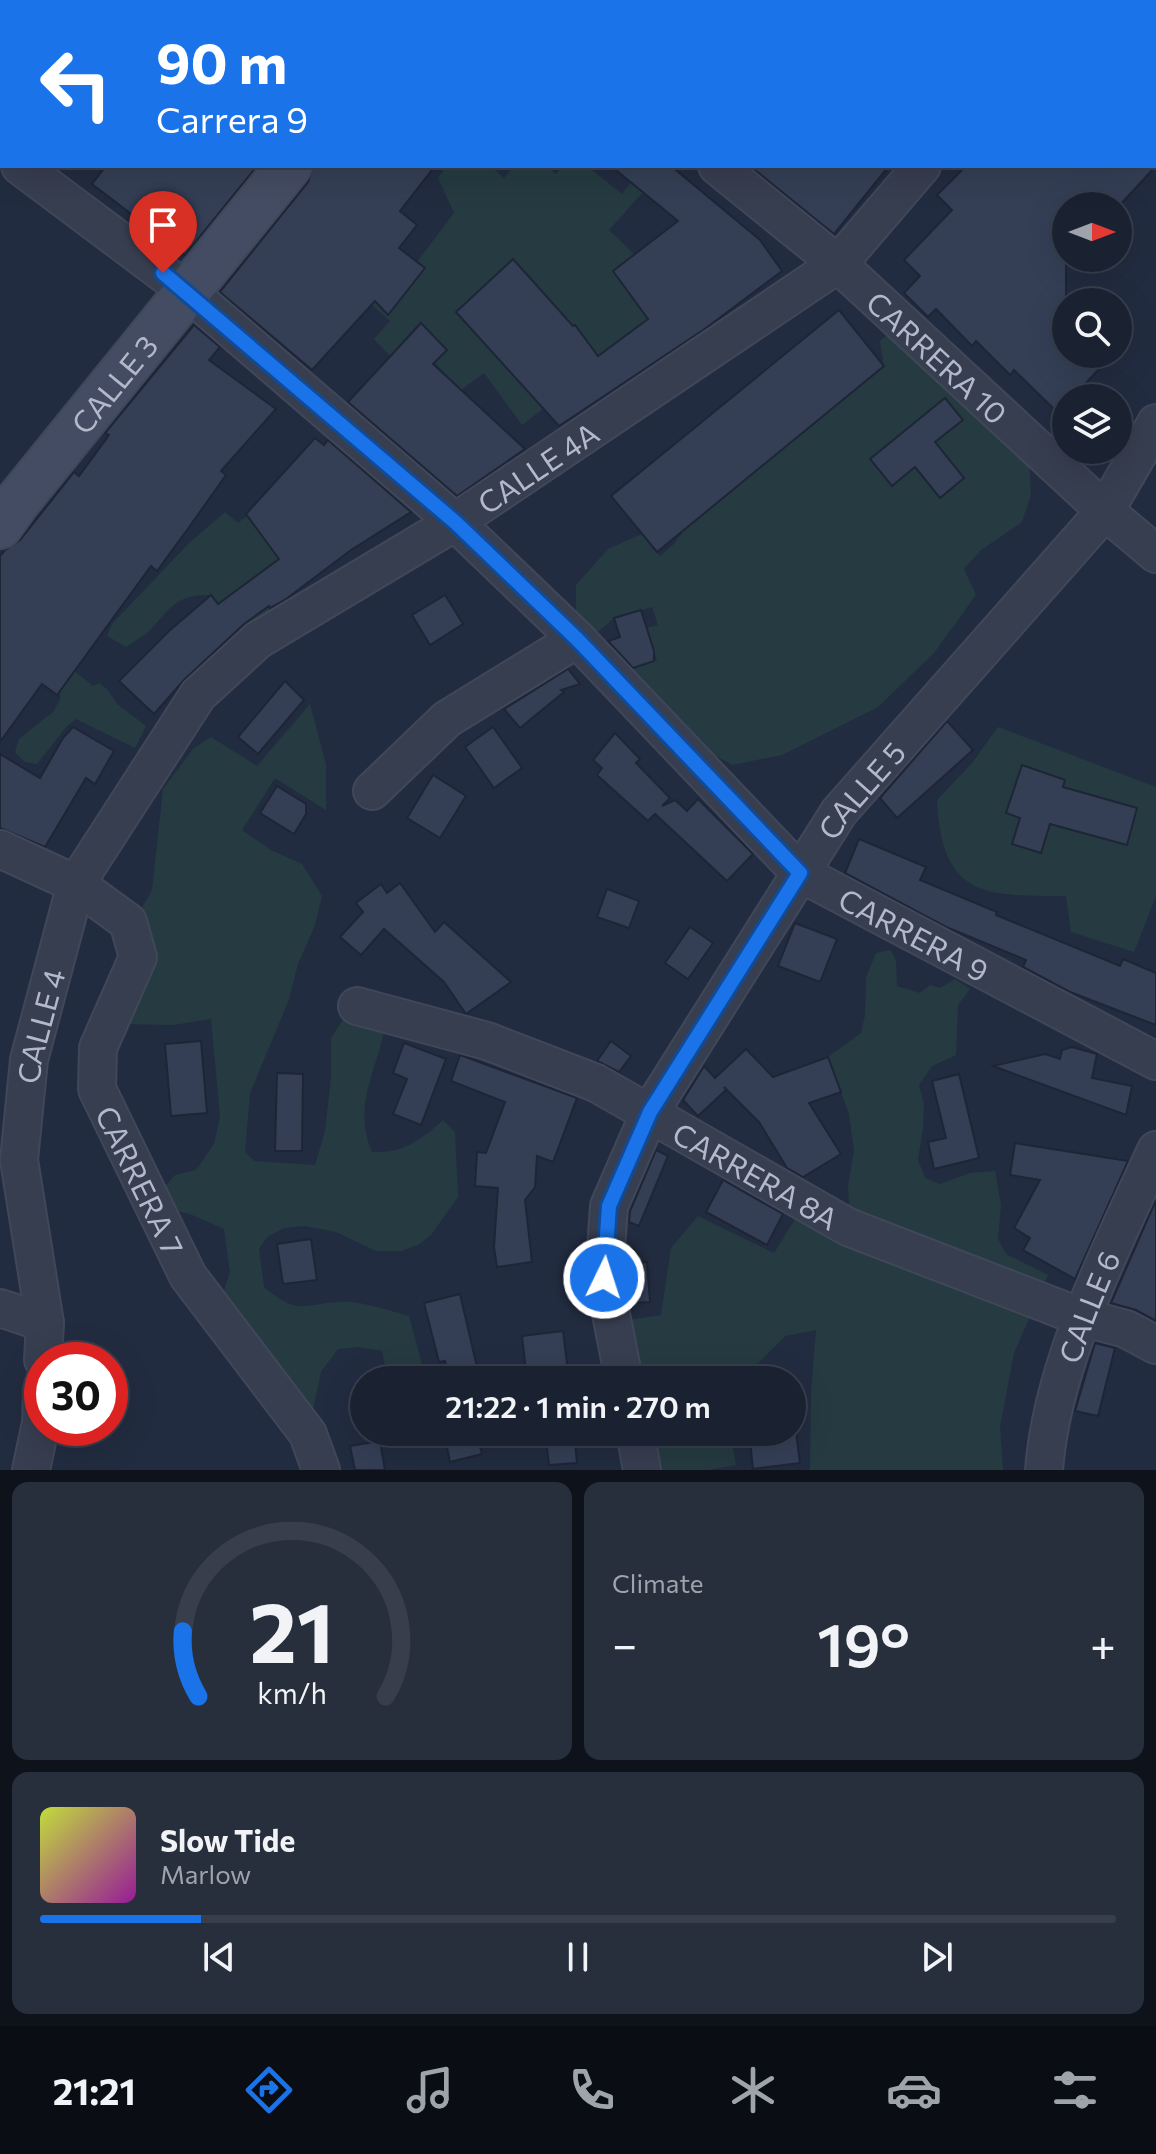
<!DOCTYPE html>
<html lang="en">
<head>
<meta charset="utf-8">
<style>
  body { margin:0; font-family:Commissioner,sans-serif; background:#272e3c; color:#f1f3f6; height:100vh; display:flex; flex-direction:column; font-size:30px; white-space:nowrap }
  * { box-sizing:border-box; margin:0 }
  p { font-size:26px; color:#9fa3ab }
  .icon { flex:none; width:44px; height:44px; fill:none; stroke:currentColor; stroke-width:2; stroke-linecap:round; stroke-linejoin:round }
  .map { position:relative; height:1470px; overflow:hidden }
  .side { display:flex; flex-direction:column; gap:12px; padding:12px; background:#0e121a; flex:1 }
  .side>* { flex:none }
  .banner { position:absolute; left:0px; top:0px; width:1156px; height:168px; box-shadow:0 8px 32px #0002,0 0 0 2px #383e4c; background:#1a73e8; color:#fff; overflow:hidden }
  .needle { width:52px; rotate:90deg }
  .buttons { position:absolute; left:1052px; top:192px; display:grid; gap:16px }
  .buttons a { display:grid; place-items:center; width:80px; height:80px; border-radius:50%; background:#1a2130; box-shadow:0 8px 32px #0002,0 0 0 2px #383e4c; font-size:40px }
  .speed { position:absolute; left:24px; top:1342px; display:flex; gap:16px; font-size:40px; font-weight:700; text-align:center }
  .speed>* { display:grid; place-content:center; width:104px; height:104px; border-radius:50%; background:#1a2130; box-shadow:0 8px 32px #0002,0 0 0 2px #383e4c; line-height:1 }
  .speed .limit { border:12px solid #d22; background:#fff; color:#111 }
  .pin { position:absolute; display:grid; place-items:center; width:68px; height:68px; color:#fff; margin:-82px -34px; border-radius:50% 50% 50% 0; rotate:-45deg; box-shadow:0 0 8px #0007 }
  .pin .icon { rotate:45deg }
  .me { position:absolute; width:88px; margin:-44px; rotate:4deg; stroke-linejoin:round; filter:drop-shadow(0 0 6px #0008) }
  .turn { display:flex; align-items:center; gap:28px; height:168px; padding:0 24px; font-size:36px }
  .turn .icon { width:104px; height:104px; stroke-width:2.5 }
  .turn b { display:block; font-size:56px; line-height:68px }
  .big { font-size:60px; font-weight:600; line-height:1.1 }
  .side .widget { flex:1; display:flex; flex-direction:column; justify-content:center; gap:12px; min-width:0; padding:0 28px; border-radius:16px; background:#272e3c }
  .side .dial { align-items:center; gap:0 }
  .dial svg { height:208px; overflow:visible; fill:none; stroke:#383e4c; stroke-width:7; stroke-linecap:round; text-anchor:middle }
  .dial text { fill:#f1f3f6; stroke:none }
  .song { display:flex; align-items:center; gap:24px }
  .cover { width:96px; height:96px; border-radius:12px; background:linear-gradient(135deg,hsl(70 70% 55%),hsl(300 70% 35%)) }
  .played { height:8px; border-radius:4px; background:linear-gradient(90deg,#1a73e8 15%,#383e4c 15%) }
  .keys { display:flex; justify-content:space-around; direction:ltr }
  .heat { display:flex; justify-content:space-between; align-items:center; font-size:44px; direction:ltr }
  .side .tiles { flex:1; display:grid; gap:12px; grid-template-columns:1fr 1fr }
  .widget:last-child { grid-column:span 2 }
  .trip { position:absolute; left:350px; top:1366px; width:456px; height:80px; border-radius:40px; background:#1a2130; box-shadow:0 8px 32px #0002,0 0 0 2px #383e4c; font-weight:600; line-height:80px; text-align:center }
  .dock { display:flex; height:128px; justify-content:space-around; align-items:center; background:#0a0d13; color:#9fa3ab }
  .dock .icon { width:56px; height:56px }
  .dock .selected { color:#1a73e8 }
  .dock b { font-size:36px; color:#f1f3f6 }
  .map>svg:first-child { display:block }
  .green { fill:#253b41; fill-rule:evenodd }
  .building { fill:#343f56; stroke:#1e2537; stroke-width:2 }
  .lines { fill:none; stroke-linecap:round; stroke-linejoin:round }
  .street-casing { stroke:#404759; stroke-width:40 }
  .secondary-casing { stroke:#404759; stroke-width:48 }
  .street { stroke:#373e50; stroke-width:36 }
  .secondary { stroke:#444c63; stroke-width:44 }
  .route-casing { stroke:#114b97; stroke-width:20 }
  .route { stroke:#1a73e8; stroke-width:14 }
  .labels { text-anchor:middle; dominant-baseline:central; stroke-width:8; stroke-linejoin:round; paint-order:stroke }
  .street-label { font-size:30px; fill:#b3b9cb; stroke:#1c2335 }
</style>
</head>
<body>
<div class="map">
<svg width="1156" height="1470" viewBox="0 0 1156 1470">
  <rect width="100%" height="100%" fill="#222c40"/>
  <!-- green -->
  <g class="green">
    <polygon points="447,166 490,166 504,178 514,166 546,166 556,174 563,166 587,166 622,194 632,181 643,192 609,230 635,255 613,271 648,319 598,356 575,325 539,351 551,403 522,425 484,373 461,390 434,362 446,350 420,322 390,356 374,339 390,321 362,296 380,273 406,293 425,268 417,262 454,213 438,178"/>
    <path d="M896,328L1029,462L1031,494L1022,522L981,550L964,569L976,595L934,653L878,707L782,755L732,765L694,743L618,672L657,660L647,628L658,625L652,607L614,618L599,631L582,639L576,613V585L608,549L642,534L660,556L675,543L683,531L884,366L880,341ZM945,398L963,420L935,442L964,478L940,498L915,467L892,486L870,459Z"/>
    <path d="M225,512L238,523L247,516L279,559L250,581L271,610L241,630L211,595C178,594 172,606 152,628C145,636 134,641 126,647L107,636L112,624L189,543Z"/>
    <polygon points="69,667 93,686 99,683 107,689 117,704 146,726 135,748 76,719 66,727 37,764 25,762 15,752 19,739 53,712 60,700 61,672"/>
    <path d="M310,704L326,764V810L275,778L242,830L271,850L302,864L322,896L315,925L298,964L288,1002L250,1093L245,1152L254,1161L315,1165L325,1131L331,1077V1038L342,1021L352,1011L369,1016L384,1032C374,1076 353,1108 372,1152C402,1154 421,1140 443,1120L455,1132L458,1197L431,1235L418,1245L401,1251H376L336,1232L305,1226L284,1228L267,1237L259,1249L264,1287C299,1316 301,1304 340,1302C359,1300 390,1311 409,1316L426,1380H388L382,1351L359,1347L338,1349L321,1372L310,1423L220,1303L230,1272L224,1229L190,1214L171,1210L163,1189L175,1175L196,1170L214,1144L220,1116L211,1019L173,1025L127,1024L134,922L152,890L163,789L193,749L211,737L257,766Z"/>
    <path d="M998,727L1156,787V896L1134,952L1071,932L1066,896C983,896 942,897 937,800L972,763ZM1022,766L1065,780L1041,853L1012,843L1020,818ZM1091,795L1136,808L1127,845L1080,832Z"/>
    <polygon points="891,950 896,961 897,986 920,993 930,985 940,988 955,979 970,989 958,1005 956,1055 932,1066 919,1085 924,1104 923,1128 918,1160 925,1178 940,1184 970,1173 995,1171 1001,1205 998,1239 1006,1254 1048,1275 1014,1353 1000,1427 1003,1470 810,1470 811,1392 816,1330 785,1336 741,1380 612,1380 602,1324 661,1315 671,1248 698,1216 774,1253 797,1216 850,1215 848,1186 854,1151 849,1114 828,1057 861,1033 865,1015 866,978 876,953"/>
    <polygon points="622,1432 730,1432 736,1465 708,1470 629,1470"/>
  </g>
  <!-- building -->
  <g class="building">
    <polygon points="106,166 257,166 185,255 92,184"/>
    <polygon points="313,166 435,166 400,211 417,225 399,248 425,268 388,315 375,301 312,370 220,292 308,182"/>
    <polygon points="611,166 671,166 760,240 782,271 706,328 559,426 456,312 513,259 573,326 575,325 598,356 648,319 613,271 678,221"/>
    <polygon points="750,166 889,166 834,234"/>
    <polygon points="966,166 1156,166 1119,206 1066,206 1066,354 1113,354 1072,398 1066,398 1066,405 1058,413 1014,370 1010,375 976,341 972,346 936,309 928,317 904,293 920,276 904,260 952,210 937,195"/>
    <polygon points="839,310 884,366 657,552 611,496"/>
    <polygon points="421,323 447,350 433,364 525,449 457,496 348,402"/>
    <polygon points="194,325 220,347 209,360 276,409 221,471 226,475 187,530 157,571 151,566 57,695 42,684 0,742 0,556 5,550 20,540 74,472 79,476 109,435 105,433"/>
    <polygon points="945,398 963,420 935,442 964,478 940,498 915,467 892,486 870,459"/>
    <polygon points="315,438 324,445 328,440 411,512 351,550 286,599 270,608 269,606 244,624 184,680 154,714 119,681 169,631 211,595 218,604 279,559 246,514"/>
    <polygon points="445,595 463,624 430,645 412,615"/>
    <polygon points="641,610 654,651 654,661 633,668 608,641 620,637 614,618"/>
    <polygon points="568,669 580,684 561,690 564,692 520,728 504,709"/>
    <polygon points="285,681 304,700 258,754 238,737"/>
    <polygon points="947,721 973,750 897,818 880,798"/>
    <polygon points="73,727 114,751 95,784 86,778 45,847 0,828 0,754 40,778 63,738"/>
    <polygon points="493,727 522,768 494,788 465,747"/>
    <polygon points="615,733 640,759 636,763 670,798 662,806 675,800 687,811 698,799 753,854 727,881 655,814 648,821 597,775 602,768 593,760"/>
    <polygon points="1022,765 1065,780 1063,787 1137,808 1127,845 1050,824 1041,853 1012,844 1020,818 1006,813"/>
    <polygon points="433,775 466,796 440,838 407,818"/>
    <polygon points="277,786 306,804 306,814 294,834 260,813"/>
    <polygon points="859,839 926,867 920,880 997,912 996,915 1120,966 1123,959 1156,973 1156,1025 1070,992 1023,967 1026,960 946,927 845,873"/>
    <polygon points="400,883 435,932 444,922 511,982 466,1014 444,982 384,929 361,955 340,937 363,912 356,903 381,884 387,893"/>
    <polygon points="607,889 639,901 629,928 597,917"/>
    <polygon points="795,923 837,939 820,982 778,966"/>
    <polygon points="690,927 713,943 688,979 665,963"/>
    <polygon points="201,1041 207,1113 171,1116 165,1044"/>
    <polygon points="611,1041 631,1056 619,1072 597,1061"/>
    <polygon points="404,1043 446,1059 421,1125 393,1114 407,1079 393,1073"/>
    <polygon points="1072,1047 1097,1054 1092,1078 1132,1086 1126,1115 993,1066 1045,1054 1060,1059 1062,1050"/>
    <polygon points="746,1049 773,1077 828,1057 841,1092 809,1103 841,1154 803,1177 787,1168 759,1122 724,1087 726,1090 698,1116 683,1100 704,1066 715,1078"/>
    <polygon points="460,1055 577,1098 553,1162 537,1156 535,1187 525,1200 532,1262 497,1267 494,1247 498,1188 475,1186 477,1152 486,1153 505,1102 451,1081"/>
    <polygon points="277,1073 303,1074 302,1151 275,1151"/>
    <polygon points="959,1074 979,1158 934,1169 928,1142 946,1138 932,1081"/>
    <polygon points="1015,1143 1128,1161 1075,1279 1023,1250 1030,1238 1014,1228 1040,1180 1010,1175"/>
    <polygon points="656,1150 668,1156 639,1226 629,1222 630,1211"/>
    <polygon points="723,1180 783,1214 767,1245 706,1212"/>
    <polygon points="1156,1200 1156,1321 1136,1310 1111,1303"/>
    <polygon points="311,1239 317,1280 283,1284 277,1244"/>
    <polygon points="647,1262 650,1302 630,1303 625,1277 626,1264"/>
    <polygon points="460,1294 480,1380 450,1380 445,1361 439,1362 424,1303"/>
    <polygon points="563,1331 569,1380 527,1380 522,1336"/>
    <polygon points="1095,1343 1115,1348 1098,1416 1075,1411"/>
    <polygon points="444,1432 476,1432 482,1454 450,1462"/>
    <polygon points="545,1432 574,1432 577,1463 549,1465"/>
    <polygon points="749,1432 796,1432 800,1463 753,1469"/>
    <polygon points="380,1441 385,1470 355,1470 350,1446"/>
  </g>
  <g class="lines">
    <!-- street casing -->
    <g class="street-casing">
      <g id="street">
        <polyline points="511,0 514,2"/>
        <polyline points="1043,2 1044,0"/>
        <path id="s1" d="M20,166L187,291L455,522L577,639L800,873L1156,1061"/>
        <path id="s2" d="M717,166L838,264L1105,511L1156,554"/>
        <polyline points="372,791 447,719 577,639"/>
        <path id="s3" d="M0,849L76,884L128,922L138,957L98,1048L97,1089L188,1276L308,1434L321,1470"/>
        <path id="s4" d="M357,1006L487,1041L596,1083L848,1227L1081,1317L1126,1329L1156,1345"/>
        <polyline points="0,1308 45,1323"/>
        <path id="s5" d="M43,1360L45,1323L19,1160L29,1060L76,884L198,695L258,640L455,522L838,264L922,166"/>
        <path id="s6" d="M624,1380L604,1278L609,1206L650,1112L839,812L1105,511L1156,423"/>
        <polyline points="635,1432 642,1470"/>
        <polyline points="31,1470 41,1423 42,1391"/>
        <path id="s7" d="M1044,1470C1052,1362 1112,1248 1156,1150"/>
      </g>
    </g>
    <!-- secondary casing -->
    <g class="secondary-casing">
      <g id="secondary">
        <polyline points="422,2 424,0"/>
        <path id="s8" d="M0,526L17,502L289,166"/>
      </g>
    </g>
    <!-- street -->
    <use href="#street" class="street"/>
    <!-- secondary -->
    <use href="#secondary" class="secondary"/>
  </g>
  <g class="lines">
    <!-- route casing -->
    <g class="route-casing">
      <polyline id="route" points="163,273 455,522 577,639 800,873 650,1112 609,1206 604,1278"/>
    </g>
    <!-- route -->
    <use href="#route" class="route"/>
  </g>
  <g class="labels">
    <!-- street labels -->
    <g class="street-label">
      <text stroke="none"><textPath href="#s2" startOffset="292">CARRERA 10</textPath></text>
      <text stroke="none"><textPath href="#s8" startOffset="182">CALLE 3</textPath></text>
      <text stroke="none"><textPath href="#s5" startOffset="1120">CALLE 4A</textPath></text>
      <text stroke="none"><textPath href="#s6" startOffset="664">CALLE 5</textPath></text>
      <text stroke="none"><textPath href="#s1" startOffset="1184">CARRERA 9</textPath></text>
      <text stroke="none"><textPath href="#s5" startOffset="338">CALLE 4</textPath></text>
      <text stroke="none"><textPath href="#s4" startOffset="436">CARRERA 8A</textPath></text>
      <text stroke="none"><textPath href="#s3" startOffset="426">CARRERA 7</textPath></text>
      <text stroke="none"><textPath href="#s7" startOffset="170">CALLE 6</textPath></text>
    </g>
  </g>
</svg>
<div class="buttons">
<a><svg class="needle" viewBox="-14 -14 28 28"><path d="M0-13l5 13h-10z" fill="#e53935"/><path d="M0 13l5-13h-10z" fill="#9fa3ab"/></svg></a>
<a><svg class="icon" aria-label="search" viewBox="0 0 24 24"><circle cx="10" cy="10" r="6"/><path d="M15 15l6 6"/></svg></a>
<a><svg class="icon" aria-label="layers" viewBox="0 0 24 24"><path d="M12 4l9 5-9 5-9-5zM3 14l9 5 9-5"/></svg></a>
</div>
<div class="speed"><div class="limit">30</div></div>
<div class="pin" style="left:163px;top:273px;background:#d93025"><svg class="icon" aria-label="arrive" viewBox="0 0 24 24"><path d="M6 21V4h12l-3 4 3 4H6"/></svg></div>
<svg class="me" style="left:604px;top:1278px" viewBox="-20 -20 40 40"><circle r="17" fill="#1a73e8" stroke="#fff" stroke-width="3"/><path d="M0-11L8 9 0 5-8 9z" fill="#fff"/></svg>
<div class="trip">21:22 · 1 min · 270 m</div>
<div class="banner">
<div class="turn"><svg class="icon" aria-label="left" viewBox="0 0 24 24"><path d="M17 20v-9H6M10 6l-5 5 5 5"/></svg><div><b>90 m</b>Carrera 9</div></div>
</div>
</div>
<section class="side">
<div class="tiles">
<div class="widget dial"><svg viewBox="0 0 100 80">
<path d="M14 69A42 42 0 1 1 86 69"/>
<path d="M14 69A42 42 0 0 1 8 44" stroke="#1a73e8"/>
<text x="50" y="56" font-size="32" font-weight="700">21</text>
<text x="50" y="72" font-size="11">km/h</text>
</svg></div>
<div class="widget"><p>Climate</p>
<div class="heat"><a>−</a><b class="big">19°</b><a>+</a></div>
</div>
<div class="widget">
<div class="song"><i class="cover"></i><div><b>Slow Tide</b><p>Marlow</p></div></div>
<div class="played"></div>
<div class="keys"><svg class="icon" aria-label="previous" viewBox="0 0 24 24"><path d="M18 5L8 12l10 7zM5 5v14"/></svg><svg class="icon" aria-label="pause" viewBox="0 0 24 24"><path d="M8 5v14M16 5v14"/></svg><svg class="icon" aria-label="next" viewBox="0 0 24 24"><path d="M6 5l10 7-10 7zM19 5v14"/></svg></div>
</div>
</div>
</section>
<nav class="dock">
<b>21:21</b>
<svg class="icon selected" aria-label="directions" viewBox="0 0 24 24"><path d="M12 3l9 9-9 9-9-9zM9 14v-3h6M13 9l2 2-2 2"/></svg>
<svg class="icon" aria-label="music" viewBox="0 0 24 24"><path d="M9 18V5l10-2v13"/><circle cx="6" cy="18" r="3"/><circle cx="16" cy="16" r="3"/></svg>
<svg class="icon" aria-label="phone" viewBox="0 0 24 24"><path d="M5 4h4l2 5-3 2q2 4 5 5l2-3 5 2v4C11 20 4 13 5 4z"/></svg>
<svg class="icon" aria-label="climate" viewBox="0 0 24 24"><path d="M12 3v18M4 7l16 10M4 17L20 7"/></svg>
<svg class="icon" aria-label="car" viewBox="0 0 24 24"><path d="M5 17H2v-5l4-1 3-4h7l3 4 3 1v5h-3M9 17h6M6 11h13"/><circle cx="7" cy="17" r="2"/><circle cx="17" cy="17" r="2"/></svg>
<svg class="icon" aria-label="filters" viewBox="0 0 24 24"><path d="M4 7h16M4 17h16"/><circle cx="9" cy="7" r="2"/><circle cx="15" cy="17" r="2"/></svg>
</nav>
</body>
</html>
